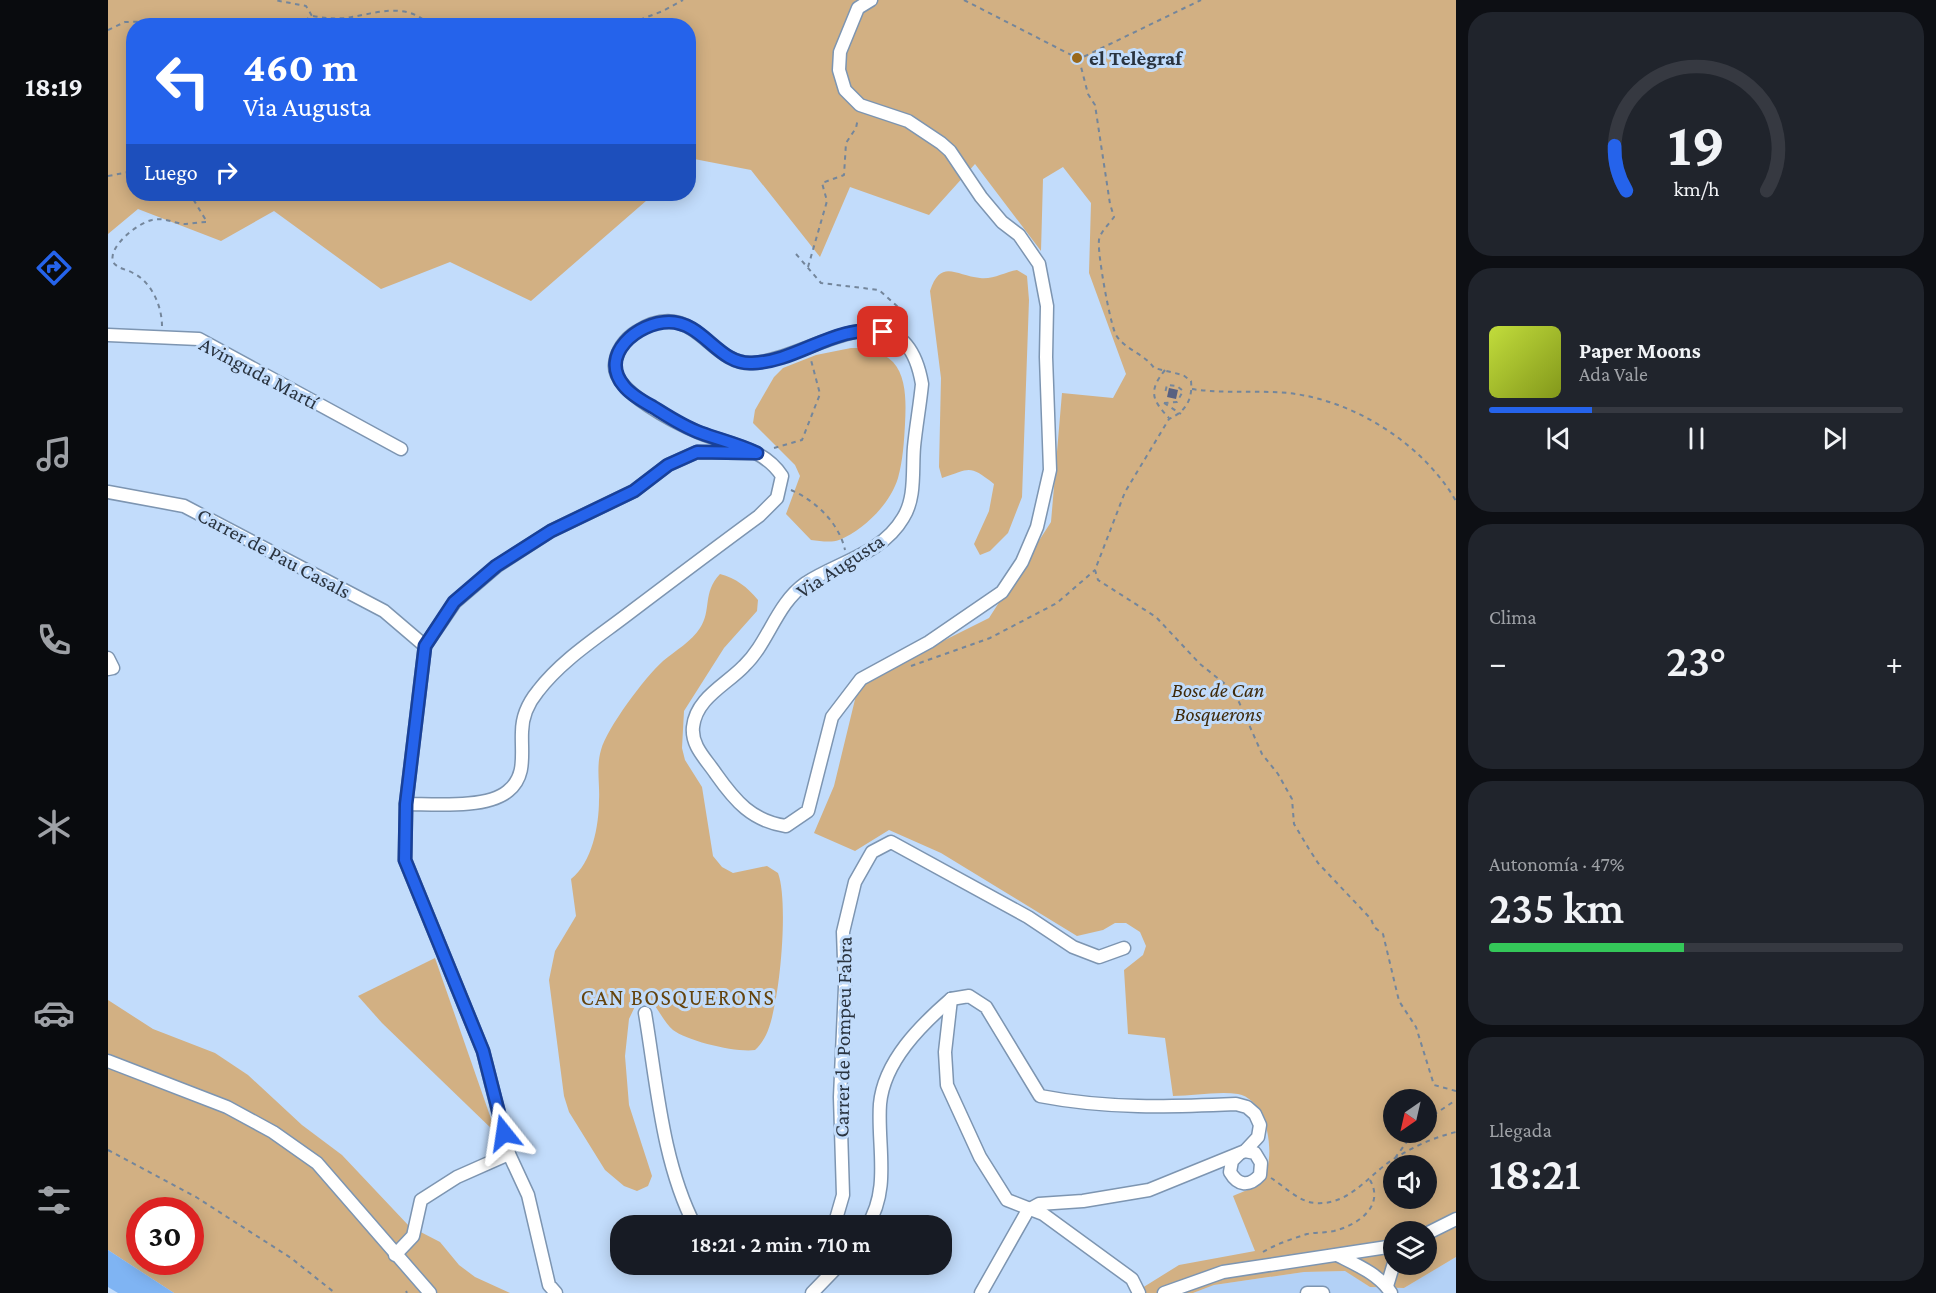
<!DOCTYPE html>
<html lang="es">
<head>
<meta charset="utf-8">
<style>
  body { margin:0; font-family:"Crimson Pro",serif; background:#20242c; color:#f1f3f6; height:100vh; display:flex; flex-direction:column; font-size:22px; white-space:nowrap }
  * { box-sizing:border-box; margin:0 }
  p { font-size:20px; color:#9ea1a6 }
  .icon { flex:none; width:33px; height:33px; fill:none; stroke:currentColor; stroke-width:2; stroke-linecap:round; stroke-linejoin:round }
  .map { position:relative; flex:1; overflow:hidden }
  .panel { display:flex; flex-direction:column; gap:12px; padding:12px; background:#0d0f14; width:480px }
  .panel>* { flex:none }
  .hud { position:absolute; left:18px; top:18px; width:570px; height:183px; border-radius:24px; box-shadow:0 3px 15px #0003; background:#2563eb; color:#fff; overflow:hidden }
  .needle { width:39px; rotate:214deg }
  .fabs { position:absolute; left:1275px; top:1089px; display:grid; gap:12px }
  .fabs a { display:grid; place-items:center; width:54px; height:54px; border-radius:50%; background:#171b24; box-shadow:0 3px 15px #0003; font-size:30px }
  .speed { position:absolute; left:18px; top:1197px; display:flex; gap:12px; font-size:30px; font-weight:700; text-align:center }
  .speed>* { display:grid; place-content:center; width:78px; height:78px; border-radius:50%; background:#171b24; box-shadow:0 3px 15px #0003; line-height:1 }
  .speed .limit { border:9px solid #d22; background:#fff; color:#111 }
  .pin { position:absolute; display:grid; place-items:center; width:51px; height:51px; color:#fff; margin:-26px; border-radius:12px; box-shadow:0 3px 9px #0006 }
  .me { position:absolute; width:66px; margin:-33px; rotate:345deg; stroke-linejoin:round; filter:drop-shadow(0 0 4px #0008) }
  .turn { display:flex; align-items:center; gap:21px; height:126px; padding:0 18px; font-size:27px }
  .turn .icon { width:78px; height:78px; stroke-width:2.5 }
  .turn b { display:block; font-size:42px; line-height:51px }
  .then { display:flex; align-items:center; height:57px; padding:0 18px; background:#0003; gap:12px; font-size:22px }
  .big { font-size:45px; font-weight:600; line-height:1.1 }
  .panel .tile { flex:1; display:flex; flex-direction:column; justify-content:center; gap:9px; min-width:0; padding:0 21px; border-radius:24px; background:#20242c }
  .panel .dial { align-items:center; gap:0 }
  .dial svg { height:156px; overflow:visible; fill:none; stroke:#363941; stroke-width:7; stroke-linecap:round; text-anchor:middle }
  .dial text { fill:#f1f3f6; stroke:none }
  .song { display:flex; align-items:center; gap:18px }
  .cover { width:72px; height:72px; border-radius:9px; background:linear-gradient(135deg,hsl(70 70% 55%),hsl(70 70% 35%)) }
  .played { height:6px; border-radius:3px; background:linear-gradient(90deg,#2563eb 25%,#363941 25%) }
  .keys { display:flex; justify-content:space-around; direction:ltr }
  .heat { display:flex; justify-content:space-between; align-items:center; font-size:33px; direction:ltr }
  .charge { height:9px; border-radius:4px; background:linear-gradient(90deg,#34c759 47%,#363941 0) }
  .trip { position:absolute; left:502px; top:1215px; width:342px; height:60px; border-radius:24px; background:#171b24; box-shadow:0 3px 15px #0003; font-weight:600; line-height:60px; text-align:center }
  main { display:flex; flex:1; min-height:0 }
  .tab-bar { display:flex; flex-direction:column; width:108px; justify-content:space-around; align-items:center; background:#090b0e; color:#9ea1a6 }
  .tab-bar .icon { width:42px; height:42px }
  .tab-bar .on { color:#2563eb }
  .tab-bar b { font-size:27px; color:#f1f3f6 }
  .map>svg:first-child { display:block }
  .built { fill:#b3d1f6 }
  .green { fill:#d2b083; fill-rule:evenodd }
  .water { fill:#7fb4f3 }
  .building { fill:#596181 }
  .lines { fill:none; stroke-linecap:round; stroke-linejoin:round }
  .minor-casing { stroke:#7d95b1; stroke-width:15 }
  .path { stroke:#74869b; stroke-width:2; stroke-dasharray:4.5 4.5; stroke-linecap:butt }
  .minor { stroke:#fff; stroke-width:12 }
  .route-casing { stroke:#184099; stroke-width:15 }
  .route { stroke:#2563eb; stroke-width:10 }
  .poi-dot { fill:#99681b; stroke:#c2dcfb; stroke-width:2 }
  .labels { text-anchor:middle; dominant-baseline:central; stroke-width:6; stroke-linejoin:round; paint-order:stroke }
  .poi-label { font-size:21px; font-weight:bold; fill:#2a3440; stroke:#c2dcfb; text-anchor:start }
  .street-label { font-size:21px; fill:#2a3440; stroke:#c2dcfb }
  .park-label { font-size:21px; font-style:italic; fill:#3f2a0a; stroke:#c2dcfb }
  .neighbourhood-label { font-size:22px; letter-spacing:1.5px; fill:#64430d; stroke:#c2dcfb }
</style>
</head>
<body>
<main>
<nav class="tab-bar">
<b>18:19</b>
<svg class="icon on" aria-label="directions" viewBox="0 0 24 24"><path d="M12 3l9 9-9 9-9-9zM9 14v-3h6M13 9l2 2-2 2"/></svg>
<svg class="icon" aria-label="music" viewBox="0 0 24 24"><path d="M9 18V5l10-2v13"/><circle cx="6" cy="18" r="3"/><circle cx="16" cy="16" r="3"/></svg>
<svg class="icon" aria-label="phone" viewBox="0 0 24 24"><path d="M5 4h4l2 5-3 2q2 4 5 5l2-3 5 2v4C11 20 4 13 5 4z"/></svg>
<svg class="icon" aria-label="climate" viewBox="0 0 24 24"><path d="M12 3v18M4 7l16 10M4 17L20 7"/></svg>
<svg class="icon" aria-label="car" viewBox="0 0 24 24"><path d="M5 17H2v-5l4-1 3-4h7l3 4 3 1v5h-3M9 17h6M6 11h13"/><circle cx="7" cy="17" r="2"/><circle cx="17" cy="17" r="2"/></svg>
<svg class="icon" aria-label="filters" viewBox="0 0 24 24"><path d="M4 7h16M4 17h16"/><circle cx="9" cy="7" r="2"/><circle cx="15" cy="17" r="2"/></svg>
</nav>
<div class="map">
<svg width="1348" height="1293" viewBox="0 0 1348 1293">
  <rect width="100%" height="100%" fill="#c2dcfb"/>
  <!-- built -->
  <polygon class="built" points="1348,1257 1348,1293 1085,1293 1106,1285 1196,1272 1238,1271 1262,1287 1296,1288"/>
  <!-- green -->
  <g class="green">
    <path d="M0,0H1348V1257L1296,1288L1262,1287L1237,1271L1196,1272L1106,1285L1085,1293H1026L1071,1265L1147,1251L1125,1196C1133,1192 1148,1188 1154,1181C1169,1159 1161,1100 1130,1094C1110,1091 1085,1096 1065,1096L1057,1038L1020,1034L1016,970L1035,955L1038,946L1032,932L1018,923H1007L995,930L969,936L833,853L781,830L747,851L706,833L726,786L751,683L881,618L943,522L954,393L1005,398L1018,374L981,273L983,203L955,167L935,179L933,251L867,164L821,215L742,187L712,257L643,170L581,158L580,26H26V194H546L423,301L342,262L273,289L166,211L113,241L30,209L0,234ZM1286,1100H1318V1132H1286ZM1286,1166H1318V1198H1286ZM1286,1232H1318V1264H1286Z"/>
    <path d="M909,270L919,276L921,300L914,497L900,533L882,551L872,555L866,544L881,511L886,484C860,464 863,469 834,478L831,467L833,378L822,291C833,258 848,276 872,278C884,280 897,272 909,270Z"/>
    <path d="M743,348C758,348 773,350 785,362C799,377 798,404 797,424C796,442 795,460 790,478C782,504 756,530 731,540C723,543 712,541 703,540L678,514L692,476L687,465L645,423L647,410L666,377L675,368L708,355Z"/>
    <path d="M612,574C628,578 639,587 650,600L649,611L616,648L576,711L574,748L577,760L594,787L605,856L614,867L625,873L659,866L670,873C681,902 672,1007 658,1035C655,1041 651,1046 647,1050C629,1053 579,1041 565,1030C556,1022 550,1009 543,1000L531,998L521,1019L517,1056L521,1105L544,1176L540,1186L529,1191L516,1186L497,1170L461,1112L456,1096L441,980L447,951L468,916L463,879C484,863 491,826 491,800C492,784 488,767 493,750C499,728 537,677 555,661C567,651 584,641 592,628C604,610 594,593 612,574Z"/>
    <polygon points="327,958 388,1133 274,1023 250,996"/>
    <path d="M0,1000L45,1029L107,1053L140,1075L194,1125L234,1155L301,1226L332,1242L351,1265L367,1277L402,1293H66L0,1250ZM32,1210H82V1262H32Z"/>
  </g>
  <!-- water -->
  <polygon class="water" points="0,1250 66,1293 10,1293 0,1287"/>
  <!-- building -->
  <polygon class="building" points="1061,388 1070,390 1068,399 1059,397"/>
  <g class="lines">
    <!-- minor casing -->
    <g class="minor-casing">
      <g id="minor">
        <polyline points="0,335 91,339 293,449"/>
        <polyline points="0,492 76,506 276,611 317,646"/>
        <polyline points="0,658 5,668 0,669"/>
        <path d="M298,804C325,804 379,809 400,791C419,776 413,753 414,732C414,717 421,702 430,691C453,661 487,639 516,617C561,583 606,549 651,516L669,498L674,476C655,447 622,445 592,433C570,424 505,392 507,365C508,351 517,339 528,332C587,295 600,366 645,363C702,359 796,279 814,384C812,405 808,426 806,447C804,470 808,498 795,518C774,554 730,562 698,583C668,604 661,642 636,666C618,685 588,698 585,727C583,746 598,759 608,774C627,801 644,821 678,826L700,811L724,717L753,679L821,642L894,592L914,562L929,527L942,470L938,357L939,306L931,264L911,235L894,222L873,197L842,151L833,143L800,121L752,105L737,90L731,70L732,52L750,8L763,0"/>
        <path d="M843,999L861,996L878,1007L932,1096C999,1109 1061,1107 1128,1104L1139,1107L1147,1114L1152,1125L1150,1137L1137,1151L1041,1190L975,1201L931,1204L920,1210L873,1293"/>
        <polyline points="843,999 837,1052 839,1085 872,1157 899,1200 935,1214 1024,1279 1031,1293"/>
        <path d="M537,1013C549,1084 554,1162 587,1226"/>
        <polyline points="0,1061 119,1107 165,1132 209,1163 322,1293"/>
        <path d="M1131,1154L1124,1161L1122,1172C1130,1186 1141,1187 1152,1175L1153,1163L1147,1153L1137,1151"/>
        <polyline points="726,1226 735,1195 732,1097 737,987 735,932 747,882 764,852 783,842 920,917 965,947 991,957 1016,948"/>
        <path d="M759,1226C783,1189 769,1145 772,1104C776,1061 813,1025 843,999"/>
        <polyline points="1318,1234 1348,1219"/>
        <polyline points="287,1255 305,1236 313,1200 349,1177 401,1154"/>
        <path d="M1231,1256C1249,1265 1272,1275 1283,1293"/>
        <polyline points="628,1264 648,1264"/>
        <polyline points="1279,1286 1286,1263"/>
        <polyline points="448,1293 441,1285 420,1195 401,1154 375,1051 297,860 298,804 317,646 347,602 389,566 443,531 526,491 560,465 589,452 646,453"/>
        <polyline points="704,1293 732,1264"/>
        <polyline points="1056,1293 1115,1272 1286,1246"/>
        <polyline points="1199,1293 1215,1293"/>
      </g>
    </g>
    <!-- path -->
    <g class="path">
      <polyline points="856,0 971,59 1093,0"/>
      <path d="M205,16C216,18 226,19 238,18C266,14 299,0 322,26"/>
      <polyline points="515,26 555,11 575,0"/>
      <polyline points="0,30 17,22 199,19 204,16 198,6 166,0"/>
      <path d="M971,59L980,94L987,105L1002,204L1006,217C1002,223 992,232 991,240C989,252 1002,324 1008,335C1017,350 1037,354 1046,368L1075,375L1083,381C1085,400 1077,412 1061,419L1017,492L987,570L990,580L1048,617L1092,664L1117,684L1131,702L1154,754L1170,774L1184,799L1186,824L1201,849L1210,863L1263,919L1266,927L1275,934L1291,1001L1308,1027L1326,1085L1348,1091"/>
      <polyline points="0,176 26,171"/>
      <polyline points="688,254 713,283 771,290 799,315 794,324"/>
      <polyline points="700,267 719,201 714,183 736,175 738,143 748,128 750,118"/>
      <path d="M54,326C54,307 44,282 25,273C18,269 10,269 5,262C0,246 30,223 44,220C54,217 66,223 76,224C83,224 91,222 99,222L82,194"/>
      <path d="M1057,370C1040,391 1044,400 1061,418"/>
      <path d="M1084,389C1116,394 1148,390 1180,393C1246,400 1315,444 1348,501"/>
      <polyline points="1056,403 1069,402 1075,391 1069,386 1059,385 1057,393 1059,394"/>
      <polyline points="1056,403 1073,414"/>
      <polyline points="666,448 694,440 712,394 703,360"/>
      <path d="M683,490C708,501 731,523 737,550"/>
      <polyline points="803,666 882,638 949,603 987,570"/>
      <polyline points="1318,1120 1348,1100"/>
      <polyline points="0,1150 88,1197 183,1258 227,1293"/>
      <polyline points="1287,1158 1306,1132"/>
      <path d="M1163,1178C1176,1186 1191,1202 1207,1203C1243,1206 1262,1172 1289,1157C1307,1146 1327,1137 1348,1132"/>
      <path d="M1155,1252C1168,1244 1184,1239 1199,1234C1208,1232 1217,1233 1226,1231C1250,1225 1277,1206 1262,1180"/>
      <polyline points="298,1291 299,1293"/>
    </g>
    <!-- minor -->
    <use href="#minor" class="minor"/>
  </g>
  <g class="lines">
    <!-- route casing -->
    <g class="route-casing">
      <path id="route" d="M396,1133L375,1051L297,860L298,804L317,646L346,602L388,566L443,531L526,491L560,465L589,452L649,453C630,444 612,440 593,433C576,427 561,417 545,407C536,402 523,395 516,386C490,355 530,322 561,322C596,322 610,365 644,363C690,362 728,323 775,332"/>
    </g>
    <!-- route -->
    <use href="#route" class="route"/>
  </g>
  <!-- markers -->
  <circle class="poi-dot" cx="969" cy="58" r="6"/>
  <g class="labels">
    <!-- poi labels -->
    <g class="poi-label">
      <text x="981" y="58">el Telègraf</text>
    </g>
    <!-- street labels -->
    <g class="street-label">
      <text transform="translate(151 373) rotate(28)">Avinguda Martí</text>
      <text transform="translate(166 553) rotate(28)">Carrer de Pau Casals</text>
      <text transform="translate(732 566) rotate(-33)">Via Augusta</text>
      <text transform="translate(735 1037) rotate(-89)">Carrer de Pompeu Fabra</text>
    </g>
    <!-- park labels -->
    <g class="park-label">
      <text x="1110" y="690">Bosc de Can<tspan x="1110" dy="24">Bosquerons</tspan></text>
    </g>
    <!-- neighbourhood labels -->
    <g class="neighbourhood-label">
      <text x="570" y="997">CAN BOSQUERONS</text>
    </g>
  </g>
</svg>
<div class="fabs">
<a><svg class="needle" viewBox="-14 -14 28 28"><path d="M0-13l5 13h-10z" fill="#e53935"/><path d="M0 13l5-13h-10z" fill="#9ea1a6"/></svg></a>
<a><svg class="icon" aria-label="sound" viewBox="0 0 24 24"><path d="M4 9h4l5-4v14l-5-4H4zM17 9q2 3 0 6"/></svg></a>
<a><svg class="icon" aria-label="layers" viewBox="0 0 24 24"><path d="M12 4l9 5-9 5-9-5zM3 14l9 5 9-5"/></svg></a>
</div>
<div class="speed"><div class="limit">30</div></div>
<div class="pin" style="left:775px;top:332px;background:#d93025"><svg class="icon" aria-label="arrive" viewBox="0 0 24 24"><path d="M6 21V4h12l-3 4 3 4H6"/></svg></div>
<svg class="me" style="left:396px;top:1133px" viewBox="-20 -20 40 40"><path d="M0-17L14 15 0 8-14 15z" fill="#2563eb" stroke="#fff" stroke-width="4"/></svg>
<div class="trip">18:21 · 2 min · 710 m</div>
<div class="hud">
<div class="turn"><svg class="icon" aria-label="left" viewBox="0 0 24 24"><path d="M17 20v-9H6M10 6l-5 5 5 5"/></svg><div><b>460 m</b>Via Augusta</div></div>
<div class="then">Luego<svg class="icon" aria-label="right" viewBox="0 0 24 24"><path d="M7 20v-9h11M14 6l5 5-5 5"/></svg></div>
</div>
</div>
<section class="panel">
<div class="tile dial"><svg viewBox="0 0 100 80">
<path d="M14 69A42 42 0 1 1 86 69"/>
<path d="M14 69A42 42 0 0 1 8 46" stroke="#2563eb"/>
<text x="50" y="56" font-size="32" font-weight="700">19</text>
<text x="50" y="72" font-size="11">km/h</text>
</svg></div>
<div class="tile">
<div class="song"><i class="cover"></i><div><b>Paper Moons</b><p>Ada Vale</p></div></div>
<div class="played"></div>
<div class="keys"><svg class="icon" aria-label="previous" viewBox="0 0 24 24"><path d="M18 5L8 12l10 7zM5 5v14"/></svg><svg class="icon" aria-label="pause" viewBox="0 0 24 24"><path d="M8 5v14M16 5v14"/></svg><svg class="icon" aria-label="next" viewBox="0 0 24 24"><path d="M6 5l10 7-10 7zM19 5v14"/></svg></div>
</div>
<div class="tile"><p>Clima</p>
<div class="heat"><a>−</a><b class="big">23°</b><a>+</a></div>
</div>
<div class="tile"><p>Autonomía · 47%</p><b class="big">235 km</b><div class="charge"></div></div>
<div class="tile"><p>Llegada</p><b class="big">18:21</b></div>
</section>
</main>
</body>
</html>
